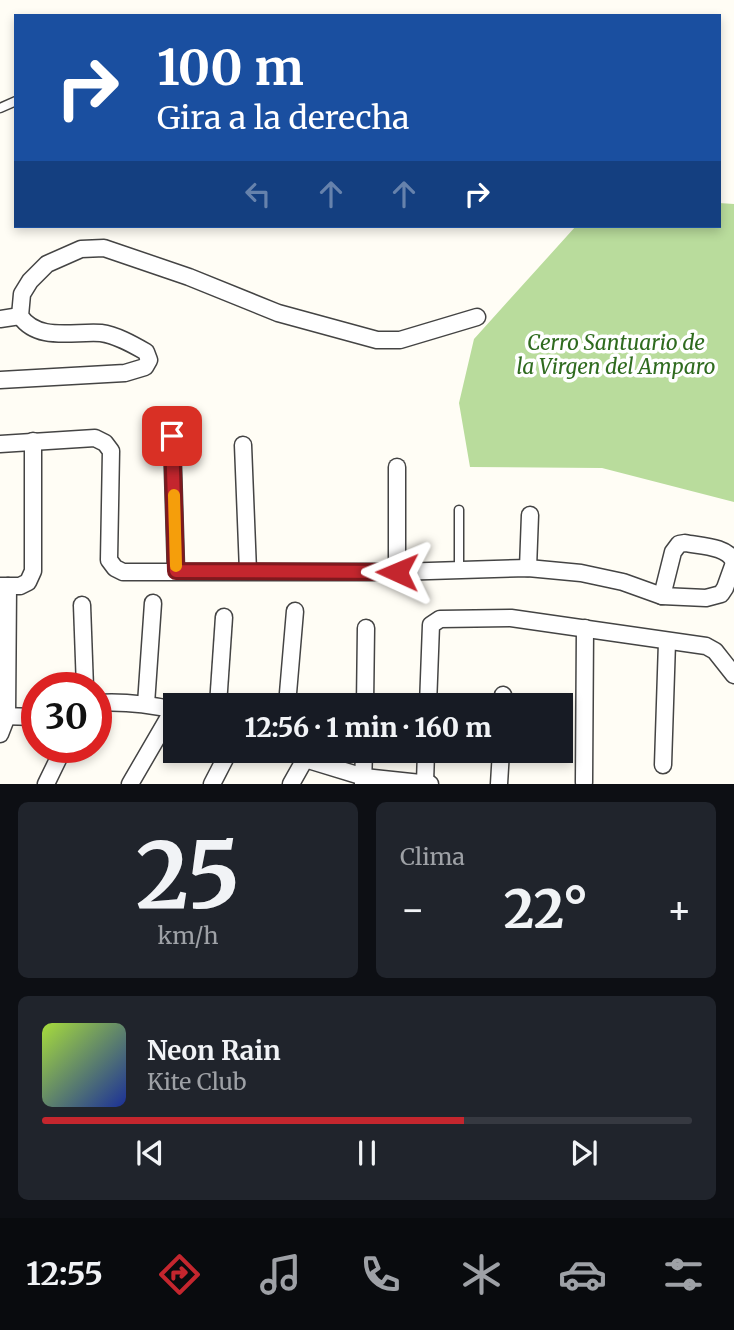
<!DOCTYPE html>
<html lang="es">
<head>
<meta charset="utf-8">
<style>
  body { margin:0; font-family:Merriweather,serif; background:#20242c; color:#f1f3f6; height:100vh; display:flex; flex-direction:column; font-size:26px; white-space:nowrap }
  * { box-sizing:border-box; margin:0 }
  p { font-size:23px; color:#9ea1a6 }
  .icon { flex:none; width:38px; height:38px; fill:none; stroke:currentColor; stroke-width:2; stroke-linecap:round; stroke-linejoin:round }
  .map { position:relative; height:784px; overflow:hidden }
  .drawer { display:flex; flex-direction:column; gap:18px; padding:18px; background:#0d0f14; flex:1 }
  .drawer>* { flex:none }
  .hud { position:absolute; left:14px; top:14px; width:707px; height:214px; border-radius:0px; box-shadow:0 4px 10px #0003; background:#1a4fa0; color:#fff; overflow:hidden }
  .speed { position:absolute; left:21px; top:672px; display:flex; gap:14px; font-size:35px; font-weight:700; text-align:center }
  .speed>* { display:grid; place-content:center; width:91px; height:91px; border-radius:50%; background:#171b24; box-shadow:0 4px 10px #0003; line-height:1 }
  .speed .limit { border:10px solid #d22; background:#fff; color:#111 }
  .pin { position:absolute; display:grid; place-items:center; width:60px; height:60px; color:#fff; margin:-30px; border-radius:14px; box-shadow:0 4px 10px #0006 }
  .me { position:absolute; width:77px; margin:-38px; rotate:271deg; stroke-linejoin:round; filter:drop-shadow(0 0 5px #0008) }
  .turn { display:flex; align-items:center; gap:24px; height:147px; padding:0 28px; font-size:32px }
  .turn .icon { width:91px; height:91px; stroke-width:2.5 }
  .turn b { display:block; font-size:49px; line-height:60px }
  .lanes { display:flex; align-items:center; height:66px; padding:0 28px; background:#0003; justify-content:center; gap:35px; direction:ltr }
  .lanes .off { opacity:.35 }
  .big { font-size:52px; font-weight:800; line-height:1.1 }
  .drawer .widget { flex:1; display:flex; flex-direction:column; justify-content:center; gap:10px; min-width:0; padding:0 24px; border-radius:10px; background:#20242c }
  .drawer .dial { align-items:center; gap:0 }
  .dial b { font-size:91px; line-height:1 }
  .song { display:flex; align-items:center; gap:21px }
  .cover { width:84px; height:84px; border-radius:10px; background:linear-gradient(135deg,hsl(80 70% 55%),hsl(230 70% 35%)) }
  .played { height:7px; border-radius:4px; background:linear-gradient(90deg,#c4262e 65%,#363941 65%) }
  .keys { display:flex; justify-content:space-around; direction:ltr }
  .heat { display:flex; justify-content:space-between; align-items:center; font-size:38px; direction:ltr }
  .drawer .tiles { flex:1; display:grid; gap:18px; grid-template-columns:1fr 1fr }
  .widget:last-child { grid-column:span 2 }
  .trip { position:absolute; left:163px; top:693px; width:410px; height:70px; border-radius:0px; background:#171b24; box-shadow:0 4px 10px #0003; font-weight:800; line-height:70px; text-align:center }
  .dock { display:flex; height:112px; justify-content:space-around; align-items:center; background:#090b0e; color:#9ea1a6 }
  .dock .icon { width:49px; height:49px }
  .dock .selected { color:#c4262e }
  .dock b { font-size:32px; color:#f1f3f6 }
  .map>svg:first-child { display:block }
  .forest { fill:#b9dc9c }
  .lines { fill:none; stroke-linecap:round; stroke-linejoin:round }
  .service-casing { stroke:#444; stroke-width:11 }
  .minor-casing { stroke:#444; stroke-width:19 }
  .service { stroke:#fff; stroke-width:8 }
  .minor { stroke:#fff; stroke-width:16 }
  .route-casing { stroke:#7f191e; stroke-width:18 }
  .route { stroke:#c4262e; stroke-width:12 }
  .slow { stroke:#f59e0b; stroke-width:12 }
  .labels { text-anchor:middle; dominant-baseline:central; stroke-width:7; stroke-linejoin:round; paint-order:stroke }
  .park-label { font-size:21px; font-style:italic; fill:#2f6b1f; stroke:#fff }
</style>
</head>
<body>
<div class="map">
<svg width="734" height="784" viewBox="0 0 734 784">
  <rect width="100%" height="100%" fill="#fffdf5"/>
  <!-- forest -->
  <polygon class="forest" points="719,203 734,204 734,502 602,468 470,467 459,403 474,339 576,226 719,226"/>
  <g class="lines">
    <!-- service casing -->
    <g class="service-casing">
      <g id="service">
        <polyline points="0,108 16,101"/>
        <polyline points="459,510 459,568"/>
      </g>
    </g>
    <!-- minor casing -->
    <g class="minor-casing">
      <g id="minor">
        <polyline points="0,319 20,316"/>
        <path d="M0,380L125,373L145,367L149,360L146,352C132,344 116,335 101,333C73,331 38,342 20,316L22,294L30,281L47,264L81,249L104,248L189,277L278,313L377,340H400L477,317"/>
        <polyline points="172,437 176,571"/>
        <polyline points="0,444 95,438 105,443 111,451 109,560 115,568 123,572 397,572 528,568 581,573 623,582 662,596 706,598 721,594 725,588 734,563"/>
        <polyline points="243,445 248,571"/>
        <polyline points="397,467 397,572"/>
        <polyline points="528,568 530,515"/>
        <polyline points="0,586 20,586 28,582 33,571 33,441"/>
        <path d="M662,596L673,552L679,544L685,543C700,546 728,546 734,562"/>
        <polyline points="82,605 85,688"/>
        <path d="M96,703C124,701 148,704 175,710"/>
        <polyline points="146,704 153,603"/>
        <polyline points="218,705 224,617"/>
        <polyline points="287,705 295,611"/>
        <polyline points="365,705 366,628"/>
        <polyline points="428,705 431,625 440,619 511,618 706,646 715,651 734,675"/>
        <polyline points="502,705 503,695"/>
        <polyline points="0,716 37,717"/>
        <polyline points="0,734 7,716 8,586"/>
        <polyline points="289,751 305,759 364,777 430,784"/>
        <polyline points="663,765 667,642"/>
        <polyline points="584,782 585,628"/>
        <polyline points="425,783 426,751"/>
        <polyline points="46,784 64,747"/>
        <polyline points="130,784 173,710"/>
        <polyline points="212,784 229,751"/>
        <polyline points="291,784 305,759"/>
        <polyline points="363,784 364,751"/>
        <polyline points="499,784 501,751"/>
      </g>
    </g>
    <!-- service -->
    <use href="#service" class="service"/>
    <!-- minor -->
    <use href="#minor" class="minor"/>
  </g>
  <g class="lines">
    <!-- route casing -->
    <g class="route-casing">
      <polyline id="route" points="172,436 176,571 397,572"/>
    </g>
    <!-- route -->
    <use href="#route" class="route"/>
    <!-- slow -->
    <polyline class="slow" points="174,495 176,566"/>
  </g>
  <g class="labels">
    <!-- park labels -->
    <g class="park-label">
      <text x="616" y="342">Cerro Santuario de<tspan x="616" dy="24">la Virgen del Amparo</tspan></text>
    </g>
  </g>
</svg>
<div class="speed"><div class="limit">30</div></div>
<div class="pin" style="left:172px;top:436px;background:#d93025"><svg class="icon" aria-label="arrive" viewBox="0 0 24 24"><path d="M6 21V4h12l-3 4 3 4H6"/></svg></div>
<svg class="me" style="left:397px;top:572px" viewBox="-20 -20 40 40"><path d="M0-17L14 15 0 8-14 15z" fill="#c4262e" stroke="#fff" stroke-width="4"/></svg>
<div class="trip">12:56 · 1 min · 160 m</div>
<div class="hud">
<div class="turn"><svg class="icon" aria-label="right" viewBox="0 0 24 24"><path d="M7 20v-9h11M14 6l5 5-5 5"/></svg><div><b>100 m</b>Gira a la derecha</div></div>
<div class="lanes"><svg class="icon off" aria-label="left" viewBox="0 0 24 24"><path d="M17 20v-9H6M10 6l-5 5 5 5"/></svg><svg class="icon off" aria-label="ahead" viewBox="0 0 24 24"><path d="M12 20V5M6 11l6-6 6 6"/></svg><svg class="icon off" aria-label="ahead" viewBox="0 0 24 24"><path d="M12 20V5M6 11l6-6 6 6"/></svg><svg class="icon" aria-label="right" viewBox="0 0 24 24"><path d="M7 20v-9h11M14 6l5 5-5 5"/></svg></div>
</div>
</div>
<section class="drawer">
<div class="tiles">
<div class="widget dial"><b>25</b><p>km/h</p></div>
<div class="widget"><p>Clima</p>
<div class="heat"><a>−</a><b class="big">22°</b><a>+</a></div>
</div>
<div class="widget">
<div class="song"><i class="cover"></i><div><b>Neon Rain</b><p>Kite Club</p></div></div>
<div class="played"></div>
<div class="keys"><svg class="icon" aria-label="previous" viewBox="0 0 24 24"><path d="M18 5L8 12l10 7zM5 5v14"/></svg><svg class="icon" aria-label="pause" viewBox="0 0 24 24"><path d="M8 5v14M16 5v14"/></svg><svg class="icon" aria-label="next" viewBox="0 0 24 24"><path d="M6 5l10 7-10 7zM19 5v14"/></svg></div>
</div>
</div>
</section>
<nav class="dock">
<b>12:55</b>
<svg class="icon selected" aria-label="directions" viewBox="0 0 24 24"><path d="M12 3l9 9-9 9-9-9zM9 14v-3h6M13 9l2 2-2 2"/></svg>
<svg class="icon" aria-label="music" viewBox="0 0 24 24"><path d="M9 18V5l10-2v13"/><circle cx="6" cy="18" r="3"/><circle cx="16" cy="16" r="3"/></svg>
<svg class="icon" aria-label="phone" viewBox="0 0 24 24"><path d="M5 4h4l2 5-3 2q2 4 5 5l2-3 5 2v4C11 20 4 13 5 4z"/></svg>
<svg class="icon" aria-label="climate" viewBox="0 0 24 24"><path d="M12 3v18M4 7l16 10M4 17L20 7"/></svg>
<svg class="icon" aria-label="car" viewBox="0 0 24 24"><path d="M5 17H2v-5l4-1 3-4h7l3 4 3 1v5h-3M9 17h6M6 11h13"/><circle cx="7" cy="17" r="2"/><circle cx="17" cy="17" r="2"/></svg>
<svg class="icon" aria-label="filters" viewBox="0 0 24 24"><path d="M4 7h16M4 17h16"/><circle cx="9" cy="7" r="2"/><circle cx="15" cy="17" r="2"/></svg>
</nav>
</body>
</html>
